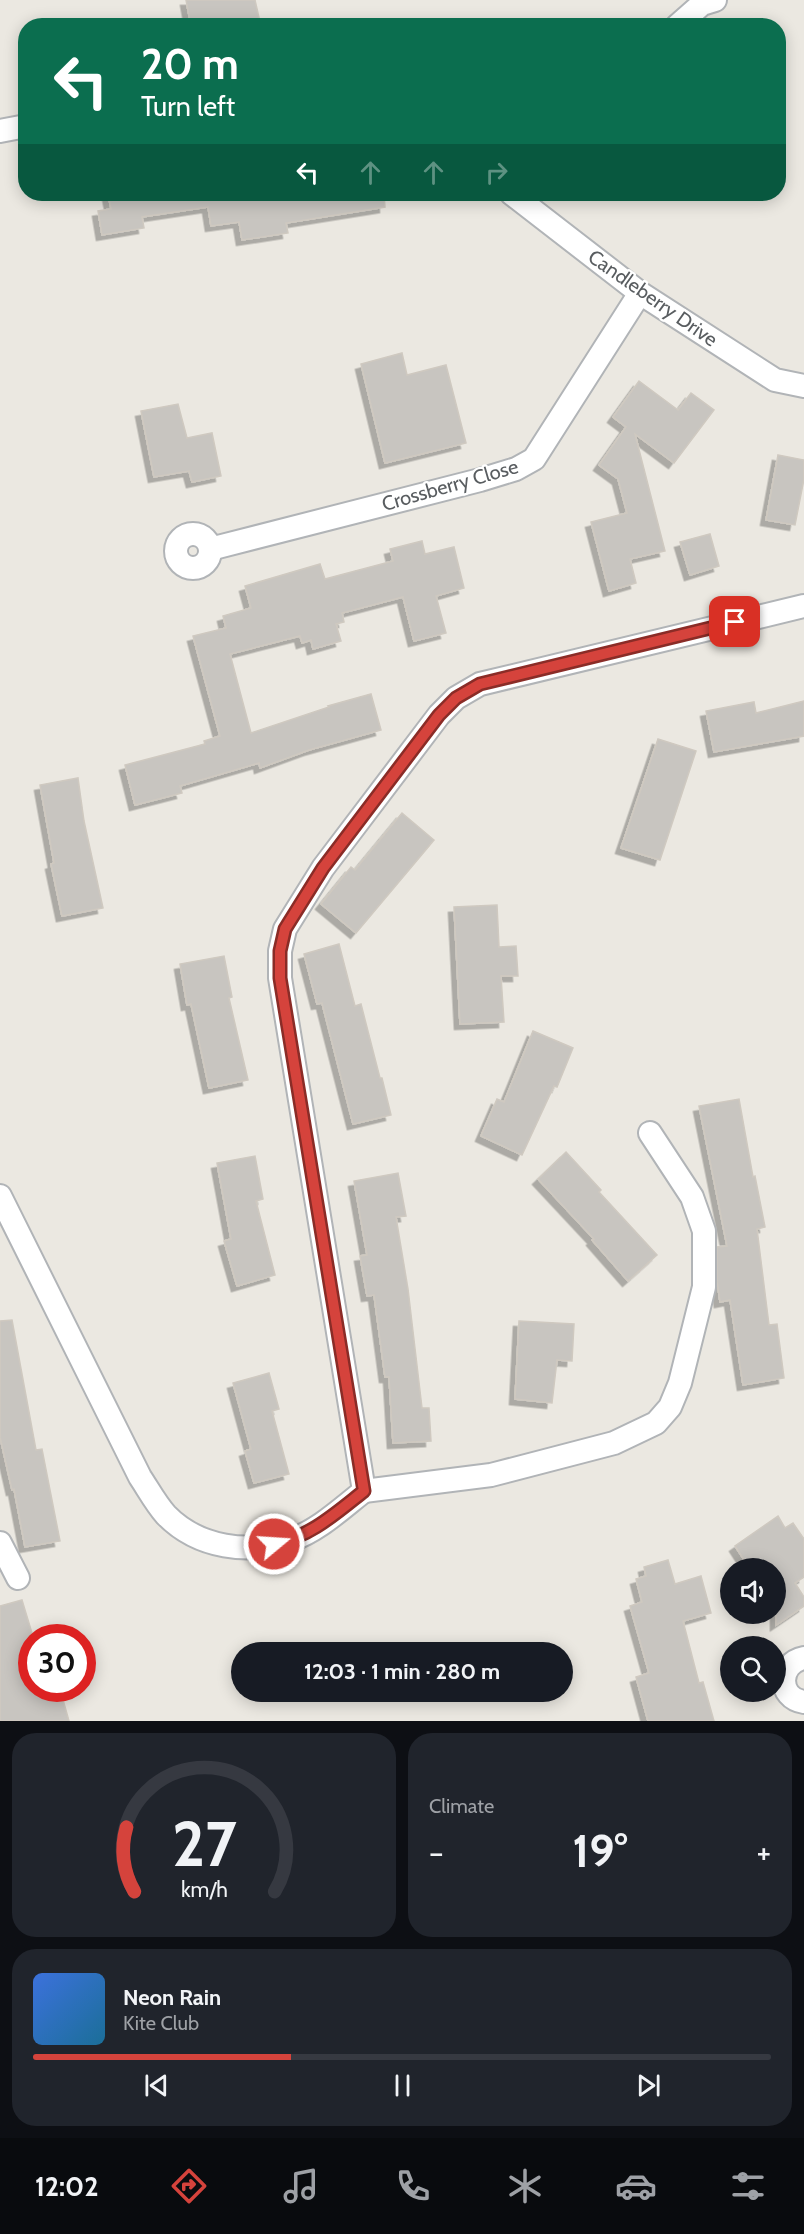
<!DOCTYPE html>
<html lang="en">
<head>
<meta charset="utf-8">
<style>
  body { margin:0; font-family:Cabin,sans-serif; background:#20242c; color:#f1f3f6; height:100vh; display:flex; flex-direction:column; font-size:22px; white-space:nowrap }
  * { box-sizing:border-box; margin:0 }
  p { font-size:20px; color:#9ea1a6 }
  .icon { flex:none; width:33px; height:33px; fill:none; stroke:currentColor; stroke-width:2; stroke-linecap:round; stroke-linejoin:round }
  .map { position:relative; height:1721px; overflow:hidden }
  .side { display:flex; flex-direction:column; gap:12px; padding:12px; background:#0d0f14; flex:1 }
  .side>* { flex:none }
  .banner { position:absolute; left:18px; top:18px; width:768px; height:183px; border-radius:24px; box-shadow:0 3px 15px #0003; background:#0b6e4f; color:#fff; overflow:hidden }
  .tools { position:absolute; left:720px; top:1558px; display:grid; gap:12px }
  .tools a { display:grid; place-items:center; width:66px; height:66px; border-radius:50%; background:#171b24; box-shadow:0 3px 15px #0003; font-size:30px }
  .speed { position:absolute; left:18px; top:1624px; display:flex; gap:12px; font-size:30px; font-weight:700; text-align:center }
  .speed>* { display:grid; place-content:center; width:78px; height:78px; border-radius:50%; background:#171b24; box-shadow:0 3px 15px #0003; line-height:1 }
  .speed .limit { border:9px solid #d22; background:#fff; color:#111 }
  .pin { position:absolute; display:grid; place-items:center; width:51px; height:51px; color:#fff; margin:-26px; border-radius:12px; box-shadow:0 3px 9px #0006 }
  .me { position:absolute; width:66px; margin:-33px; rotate:72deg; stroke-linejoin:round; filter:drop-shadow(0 0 4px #0008) }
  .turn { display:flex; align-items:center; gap:21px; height:126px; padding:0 24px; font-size:27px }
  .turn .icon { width:78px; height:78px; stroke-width:2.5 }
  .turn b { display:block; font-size:42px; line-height:51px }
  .lanes { display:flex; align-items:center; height:57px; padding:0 24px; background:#0003; justify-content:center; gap:30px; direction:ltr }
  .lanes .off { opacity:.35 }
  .big { font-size:45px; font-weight:700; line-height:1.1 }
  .side .tile { flex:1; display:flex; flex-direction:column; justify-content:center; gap:9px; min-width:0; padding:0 21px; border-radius:24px; background:#20242c }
  .side .dial { align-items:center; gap:0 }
  .dial svg { height:156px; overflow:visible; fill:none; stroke:#363941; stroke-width:7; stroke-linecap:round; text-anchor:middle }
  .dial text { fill:#f1f3f6; stroke:none }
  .song { display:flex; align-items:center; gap:18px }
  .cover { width:72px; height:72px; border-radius:9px; background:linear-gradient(135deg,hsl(220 70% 55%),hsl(200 70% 35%)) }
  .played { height:6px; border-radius:3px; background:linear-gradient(90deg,#d5433c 35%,#363941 35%) }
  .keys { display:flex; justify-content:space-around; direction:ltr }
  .heat { display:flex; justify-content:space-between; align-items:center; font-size:33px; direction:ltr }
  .side .tiles { flex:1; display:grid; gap:12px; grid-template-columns:1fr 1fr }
  .tile:last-child { grid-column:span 2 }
  .trip { position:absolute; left:231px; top:1642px; width:342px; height:60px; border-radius:30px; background:#171b24; box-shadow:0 3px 15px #0003; font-weight:700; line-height:60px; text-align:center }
  .dock { display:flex; height:96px; justify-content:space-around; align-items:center; background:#090b0e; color:#9ea1a6 }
  .dock .icon { width:42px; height:42px }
  .dock .current { color:#d5433c }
  .dock b { font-size:27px; color:#f1f3f6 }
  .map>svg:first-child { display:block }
  .building { fill:#c8c5c0; stroke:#cfc9c0; stroke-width:1.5; filter:url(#shadow) }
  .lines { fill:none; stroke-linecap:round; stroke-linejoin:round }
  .street-casing { stroke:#b1b4b7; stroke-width:26 }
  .street { stroke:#fff; stroke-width:22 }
  .route-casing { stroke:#8a2c27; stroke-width:15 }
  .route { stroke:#d5433c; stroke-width:10 }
  .labels { text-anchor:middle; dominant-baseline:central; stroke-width:4.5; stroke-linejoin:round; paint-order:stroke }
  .street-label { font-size:20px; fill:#595d60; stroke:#fff }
</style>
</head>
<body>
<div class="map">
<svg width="804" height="1721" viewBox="0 0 804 1721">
  <defs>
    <filter id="shadow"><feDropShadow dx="-5.5" dy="5.5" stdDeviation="0" flood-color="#0004"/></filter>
  </defs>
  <rect width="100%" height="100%" fill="#ebe8e1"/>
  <!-- building -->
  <g class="building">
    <polygon points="186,0 255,0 260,22 238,26 191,26"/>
    <polygon points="108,194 384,194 385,207 286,223 288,233 242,240 239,222 211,226 208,207 142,217 144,228 102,235 98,211 111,209"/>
    <polygon points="402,353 407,375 446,365 466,443 385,463 361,364"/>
    <polygon points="639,381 678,410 691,393 714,410 674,463 635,434 665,551 630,559 636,583 609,591 591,522 627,513 618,479 599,465 626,427 613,417"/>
    <polygon points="178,404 187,438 212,433 221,476 192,482 189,471 154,477 141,411"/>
    <polygon points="778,455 804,460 804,479 795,525 766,520"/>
    <polygon points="710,534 719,566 690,575 680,542"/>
    <polygon points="422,541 425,554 454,547 464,588 436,596 446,633 414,641 403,597 342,613 344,622 336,624 341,641 313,649 311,640 302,643 300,636 230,654 251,733 329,707 328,706 371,694 381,730 309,750 260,768 259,763 180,786 182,793 135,805 125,765 205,744 204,741 220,736 193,636 226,628 223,616 251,608 245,586 320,564 325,579 393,561 390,549"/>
    <polygon points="804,701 804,736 714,752 706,711 754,702 756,713"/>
    <polygon points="658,739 696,751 660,860 621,848"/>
    <polygon points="78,778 84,821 103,908 62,916 51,864 54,863 40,785"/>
    <polygon points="402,813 434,840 356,933 321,904 351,867 355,870"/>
    <polygon points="497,905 499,947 516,946 518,976 501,976 504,1022 460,1024 454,907"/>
    <polygon points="339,944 355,1006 361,1004 380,1078 382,1078 391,1115 353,1124 322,1003 317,1004 304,954"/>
    <polygon points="224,956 232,997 229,998 248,1080 209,1088 191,1004 187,1005 180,964"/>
    <polygon points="533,1031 573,1048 557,1087 554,1086 522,1155 481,1136 497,1099 504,1102"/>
    <polygon points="739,1099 753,1177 755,1176 765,1227 757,1229 769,1325 777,1324 784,1378 743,1385 730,1300 720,1302 717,1281 717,1247 727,1246 699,1106"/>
    <polygon points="566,1152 601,1190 599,1192 657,1255 628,1281 592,1240 594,1239 538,1179"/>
    <polygon points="255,1156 263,1199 256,1201 275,1275 237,1286 224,1241 231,1239 217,1163"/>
    <polygon points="398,1173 406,1216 396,1217 408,1289 422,1408 429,1408 431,1441 393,1443 389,1377 385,1377 374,1295 367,1296 360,1256 367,1255 354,1181"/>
    <polygon points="12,1320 36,1450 42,1449 60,1541 25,1547 14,1489 12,1490 0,1437 0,1321"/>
    <polygon points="519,1321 574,1324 572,1361 557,1360 552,1403 515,1399"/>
    <polygon points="269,1373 279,1409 272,1411 289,1474 254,1483 245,1451 251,1449 233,1383"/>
    <polygon points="778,1516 785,1528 793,1523 804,1539 804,1577 795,1583 804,1597 804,1606 776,1625 776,1569 750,1569 735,1546"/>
    <polygon points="668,1560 675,1584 701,1576 711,1613 683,1621 699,1683 703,1682 714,1721 648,1721 636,1677 649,1673 630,1606 642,1602 636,1579 646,1576 644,1567"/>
    <polygon points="22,1600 32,1633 32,1689 60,1689 69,1721 0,1721 0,1606"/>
  </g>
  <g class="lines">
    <!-- street casing -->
    <g class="street-casing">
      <g id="street">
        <polyline points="677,26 702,4 715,0"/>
        <polyline points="0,131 26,126"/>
        <polyline points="512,194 640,293 775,380 804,386"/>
        <circle cx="193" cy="551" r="17"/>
        <polyline points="210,549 480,480 516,469 534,459 640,293"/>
        <path d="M0,1196L140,1477C148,1489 156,1504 166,1515C198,1548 249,1555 291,1540C318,1531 342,1508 364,1491L280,978V951L285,929L323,868L439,715L456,698L480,684L804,606"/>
        <polyline points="364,1491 491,1475 614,1443 656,1423 670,1407 680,1383 704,1287 704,1231 692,1197 650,1133"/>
        <polyline points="0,1543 18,1578"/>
        <path d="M804,1658C778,1663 777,1698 804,1702"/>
      </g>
    </g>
    <!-- street -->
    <use href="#street" class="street"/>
  </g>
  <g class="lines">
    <!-- route casing -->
    <g class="route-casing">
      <path id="route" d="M274,1544C310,1537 336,1513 364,1491L280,978V951L285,929L323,868L439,715L456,698L480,684L735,622"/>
    </g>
    <!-- route -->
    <use href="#route" class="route"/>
  </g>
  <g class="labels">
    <!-- street labels -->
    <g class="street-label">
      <text transform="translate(653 298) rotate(35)">Candleberry Drive</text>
      <text transform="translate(450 485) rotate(-16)">Crossberry Close</text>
    </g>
  </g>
</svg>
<div class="tools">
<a><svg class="icon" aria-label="sound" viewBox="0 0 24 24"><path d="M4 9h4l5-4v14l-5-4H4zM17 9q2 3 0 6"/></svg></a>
<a><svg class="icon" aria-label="search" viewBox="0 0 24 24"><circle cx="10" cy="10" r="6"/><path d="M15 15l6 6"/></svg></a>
</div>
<div class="speed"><div class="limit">30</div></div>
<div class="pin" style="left:735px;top:622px;background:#d93025"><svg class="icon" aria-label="arrive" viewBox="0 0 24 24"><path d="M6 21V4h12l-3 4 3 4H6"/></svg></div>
<svg class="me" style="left:274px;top:1544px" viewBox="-20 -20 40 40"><circle r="17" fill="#d5433c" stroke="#fff" stroke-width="3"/><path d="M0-11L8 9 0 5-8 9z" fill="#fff"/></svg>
<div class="trip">12:03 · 1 min · 280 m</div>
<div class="banner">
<div class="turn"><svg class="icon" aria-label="left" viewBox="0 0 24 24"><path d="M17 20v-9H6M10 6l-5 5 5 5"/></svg><div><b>20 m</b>Turn left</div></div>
<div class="lanes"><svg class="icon" aria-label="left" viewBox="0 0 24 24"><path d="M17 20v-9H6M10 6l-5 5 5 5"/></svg><svg class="icon off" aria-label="ahead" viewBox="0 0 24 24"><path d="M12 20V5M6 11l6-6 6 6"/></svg><svg class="icon off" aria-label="ahead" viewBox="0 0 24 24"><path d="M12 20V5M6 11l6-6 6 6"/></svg><svg class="icon off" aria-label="right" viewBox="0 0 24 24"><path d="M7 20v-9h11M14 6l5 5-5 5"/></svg></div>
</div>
</div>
<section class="side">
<div class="tiles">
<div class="tile dial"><svg viewBox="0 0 100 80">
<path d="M14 69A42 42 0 1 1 86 69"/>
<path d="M14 69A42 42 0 0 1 10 36" stroke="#d5433c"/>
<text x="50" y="56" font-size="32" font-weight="700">27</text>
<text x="50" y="72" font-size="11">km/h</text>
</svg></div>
<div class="tile"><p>Climate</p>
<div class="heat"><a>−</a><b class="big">19°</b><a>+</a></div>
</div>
<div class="tile">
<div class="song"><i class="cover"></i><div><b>Neon Rain</b><p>Kite Club</p></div></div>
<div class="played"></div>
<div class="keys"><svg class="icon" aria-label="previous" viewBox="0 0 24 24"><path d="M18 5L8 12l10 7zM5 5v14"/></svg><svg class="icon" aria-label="pause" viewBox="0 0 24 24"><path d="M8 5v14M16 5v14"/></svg><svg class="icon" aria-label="next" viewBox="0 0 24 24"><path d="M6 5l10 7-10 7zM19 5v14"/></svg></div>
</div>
</div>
</section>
<nav class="dock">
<b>12:02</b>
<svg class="icon current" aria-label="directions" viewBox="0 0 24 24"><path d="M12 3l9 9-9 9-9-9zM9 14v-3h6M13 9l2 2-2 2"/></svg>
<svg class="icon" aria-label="music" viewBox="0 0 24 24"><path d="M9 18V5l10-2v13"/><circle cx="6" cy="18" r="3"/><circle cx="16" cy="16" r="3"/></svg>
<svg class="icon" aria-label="phone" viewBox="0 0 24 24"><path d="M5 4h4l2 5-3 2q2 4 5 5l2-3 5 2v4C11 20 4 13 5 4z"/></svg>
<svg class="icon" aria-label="climate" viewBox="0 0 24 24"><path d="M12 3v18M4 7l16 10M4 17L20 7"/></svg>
<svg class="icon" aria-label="car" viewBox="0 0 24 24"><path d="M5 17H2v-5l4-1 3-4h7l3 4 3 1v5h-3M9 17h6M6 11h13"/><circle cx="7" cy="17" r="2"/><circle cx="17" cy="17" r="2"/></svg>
<svg class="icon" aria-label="filters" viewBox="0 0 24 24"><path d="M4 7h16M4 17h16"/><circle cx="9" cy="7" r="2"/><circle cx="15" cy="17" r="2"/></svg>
</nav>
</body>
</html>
